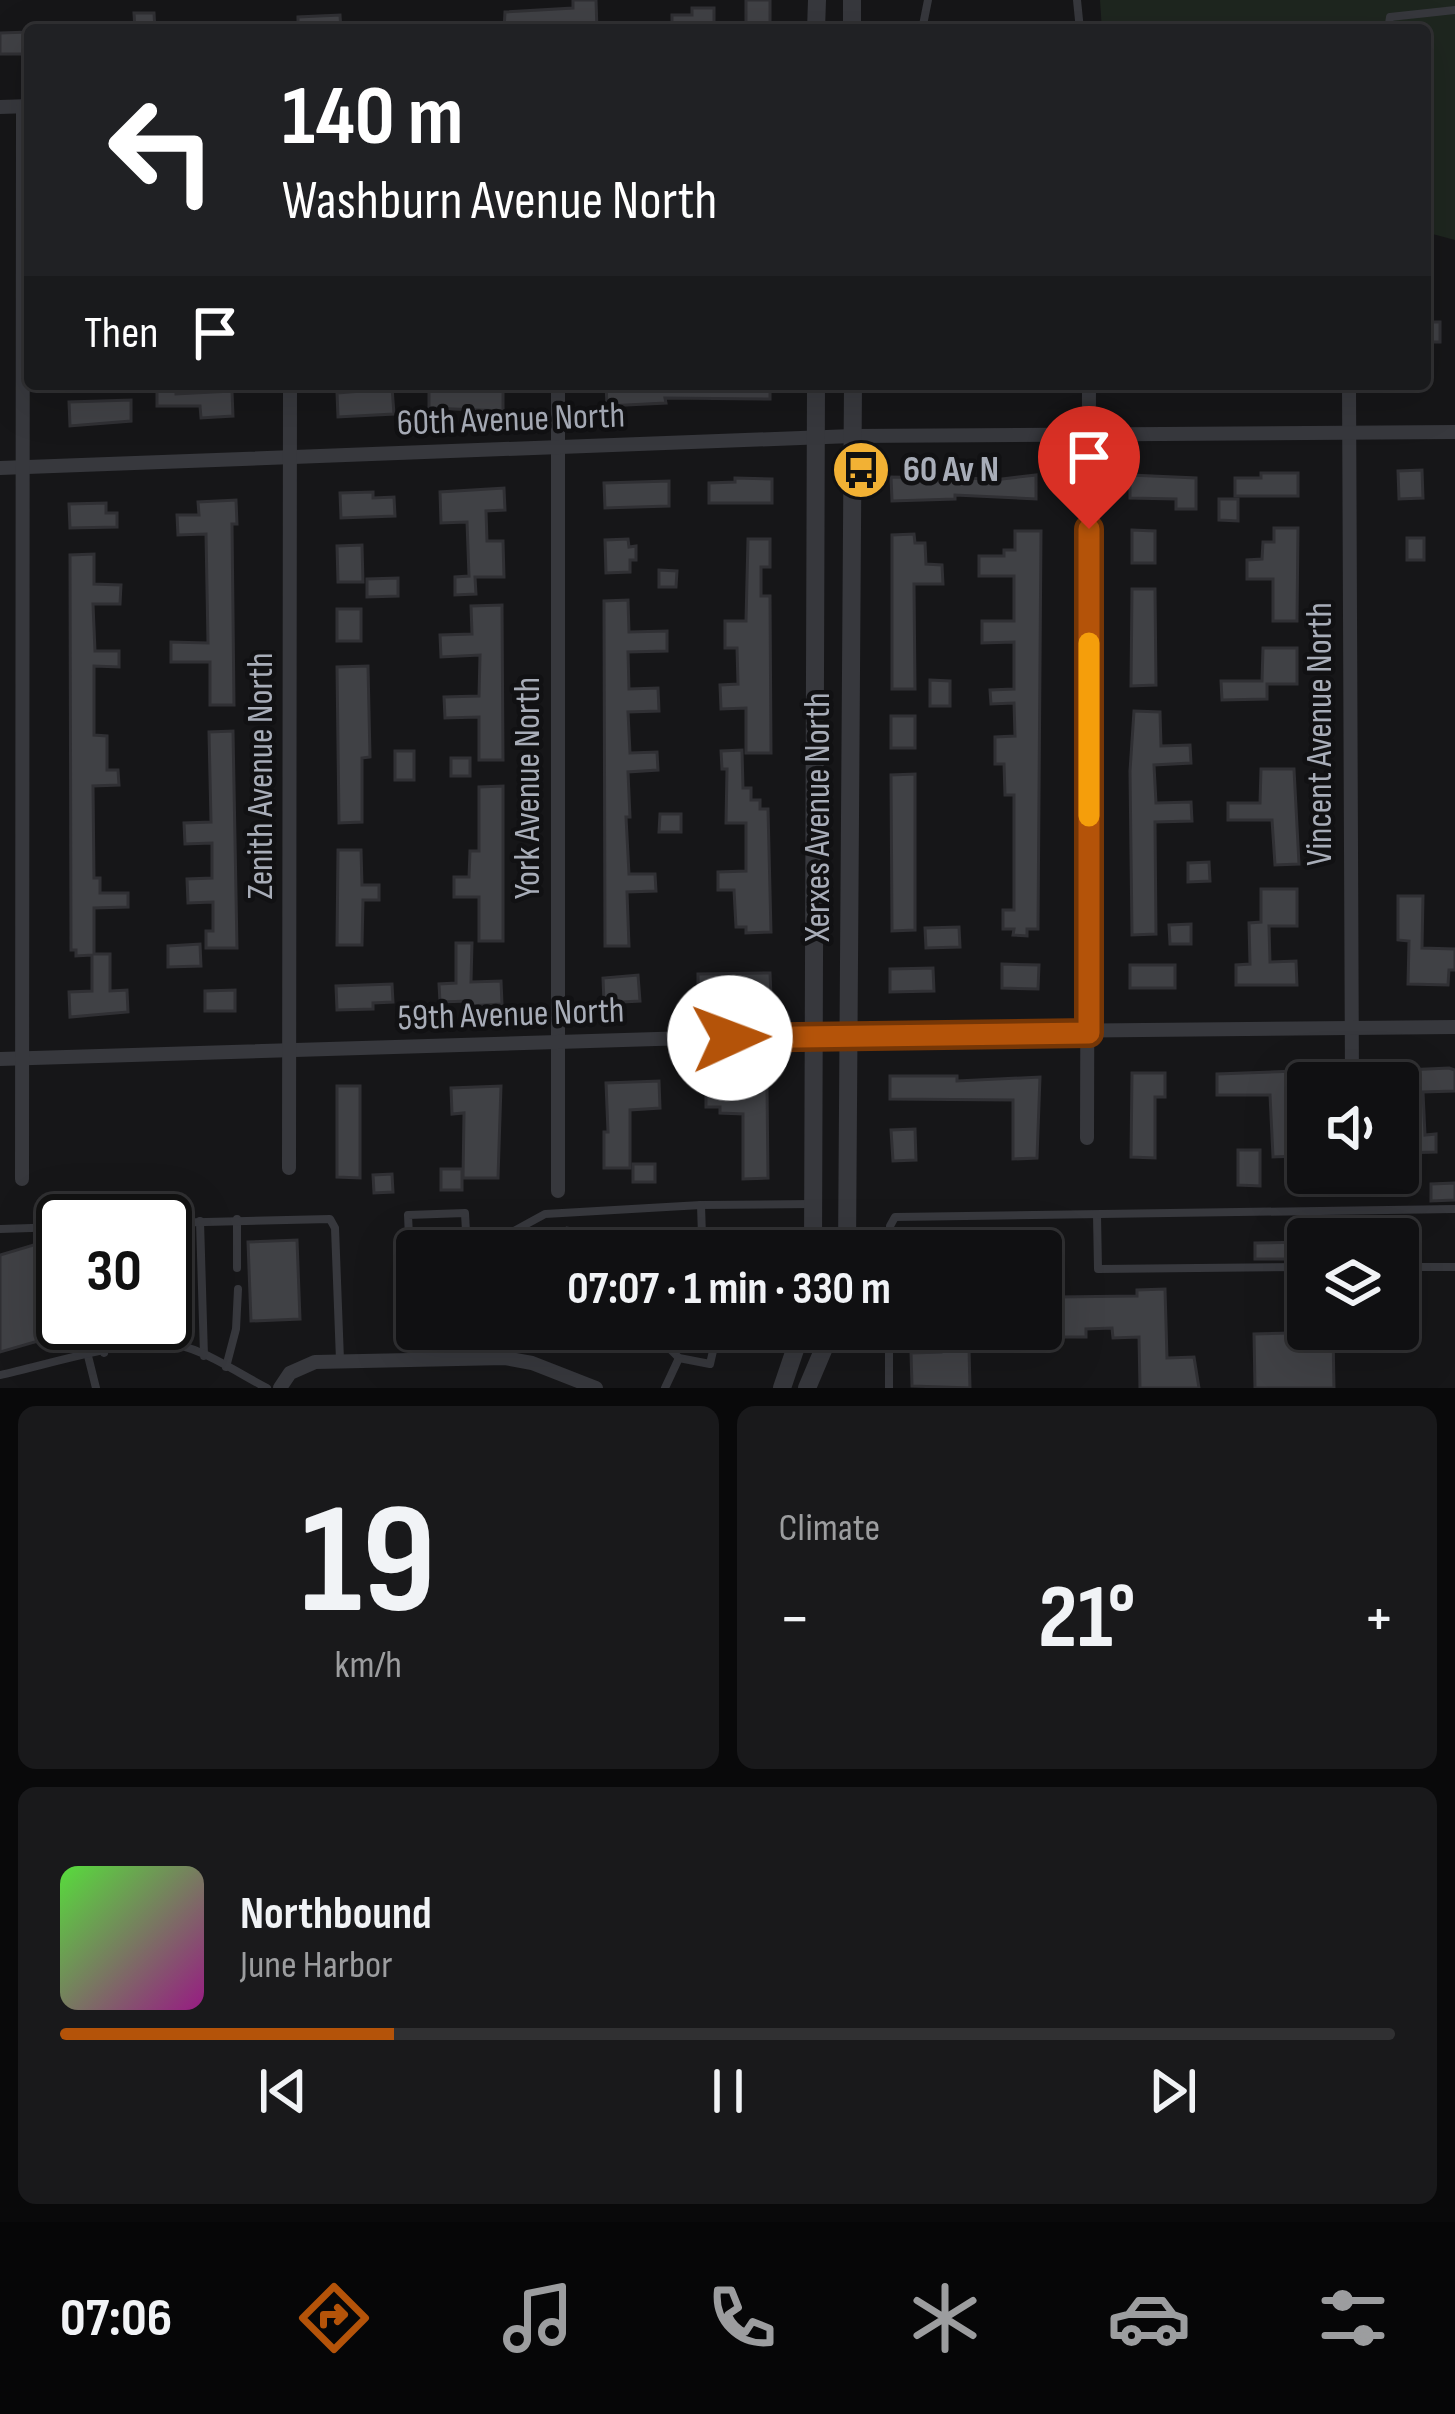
<!DOCTYPE html>
<html lang="en">
<head>
<meta charset="utf-8">
<style>
  body { margin:0; font-family:"Sofia Sans Condensed",sans-serif; background:#19191b; color:#f1f3f6; height:100vh; display:flex; flex-direction:column; font-size:45px; white-space:nowrap }
  * { box-sizing:border-box; margin:0 }
  p { font-size:39px; color:#9c9d9f }
  .icon { flex:none; width:66px; height:66px; fill:none; stroke:currentColor; stroke-width:2; stroke-linecap:round; stroke-linejoin:round }
  .map { position:relative; height:1388px; overflow:hidden }
  .sheet { display:flex; flex-direction:column; gap:18px; padding:18px; background:#09090a; flex:1 }
  .sheet>* { flex:none }
  .hud { position:absolute; left:24px; top:24px; width:1407px; height:366px; border-radius:12px; box-shadow:0 12px 48px #0002,0 0 0 3px #303032; background:#202124; color:#fff; overflow:hidden }
  .buttons { position:absolute; left:1287px; top:1062px; display:grid; gap:24px }
  .buttons a { display:grid; place-items:center; width:132px; height:132px; border-radius:12px; background:#101012; box-shadow:0 12px 48px #0002,0 0 0 3px #303032; font-size:60px }
  .speed { position:absolute; left:36px; top:1194px; display:flex; gap:24px; font-size:60px; font-weight:700; text-align:center }
  .speed>* { display:grid; place-content:center; width:156px; height:156px; border-radius:50%; background:#101012; box-shadow:0 12px 48px #0002,0 0 0 3px #303032; line-height:1 }
  .speed .limit { border:6px solid #111; border-radius:18px; background:#fff; color:#111 }
  .pin { position:absolute; display:grid; place-items:center; width:102px; height:102px; color:#fff; margin:-123px -51px; border-radius:50% 50% 50% 0; rotate:-45deg; box-shadow:0 0 12px #0007 }
  .pin .icon { rotate:45deg }
  .me { position:absolute; width:132px; margin:-66px; rotate:88deg; stroke-linejoin:round; filter:drop-shadow(0 0 9px #0008) }
  .turn { display:flex; align-items:center; gap:42px; height:252px; padding:0 60px; font-size:54px }
  .turn .icon { width:156px; height:156px; stroke-width:2.5 }
  .turn b { display:block; font-size:84px; line-height:102px }
  .then { display:flex; align-items:center; height:114px; padding:0 60px; background:#0003; gap:24px; font-size:45px }
  .big { font-size:90px; font-weight:700; line-height:1.1 }
  .sheet .card { flex:1; display:flex; flex-direction:column; justify-content:center; gap:18px; min-width:0; padding:0 42px; border-radius:18px; background:#19191b }
  .sheet .dial { align-items:center; gap:0 }
  .dial b { font-size:156px; line-height:1 }
  .song { display:flex; align-items:center; gap:36px }
  .cover { width:144px; height:144px; border-radius:18px; background:linear-gradient(135deg,hsl(110 70% 55%),hsl(310 70% 35%)) }
  .played { height:12px; border-radius:6px; background:linear-gradient(90deg,#b45309 25%,#303032 25%) }
  .keys { display:flex; justify-content:space-around; direction:ltr }
  .heat { display:flex; justify-content:space-between; align-items:center; font-size:66px; direction:ltr }
  .sheet .tiles { flex:1; display:grid; gap:18px; grid-template-columns:1fr 1fr }
  .card:last-child { grid-column:span 2 }
  .trip { position:absolute; left:396px; top:1230px; width:666px; height:120px; border-radius:12px; background:#101012; box-shadow:0 12px 48px #0002,0 0 0 3px #303032; font-weight:700; line-height:120px; text-align:center }
  .tabs { display:flex; height:192px; justify-content:space-around; align-items:center; background:#060607; color:#9c9d9f }
  .tabs .icon { width:84px; height:84px }
  .tabs .active { color:#b45309 }
  .tabs b { font-size:54px; color:#f1f3f6 }
  .map>svg:first-child { display:block }
  .green { fill:#1e261f }
  .building { fill:#404145; stroke:#303034; stroke-width:3 }
  .lines { fill:none; stroke-linecap:round; stroke-linejoin:round }
  .service { stroke:#37383d; stroke-width:8 }
  .minor { stroke:#37383d; stroke-width:14 }
  .tertiary { stroke:#37383d; stroke-width:18 }
  .route-casing { stroke:#753606; stroke-width:30 }
  .route { stroke:#b45309; stroke-width:21 }
  .slow { stroke:#f59e0b; stroke-width:21 }
  .labels { text-anchor:middle; dominant-baseline:central; stroke-width:9; stroke-linejoin:round; paint-order:stroke }
  .street-label { font-size:36px; fill:#a8adb8; stroke:#111113 }
  .poi-label { font-size:36px; font-weight:bold; fill:#a8adb8; stroke:#111113; text-anchor:start }
</style>
</head>
<body>
<div class="map">
<svg width="1455" height="1388" viewBox="0 0 1455 1388">
  <rect width="100%" height="100%" fill="#161618"/>
  <!-- green -->
  <polygon class="green" points="1100,0 1455,0 1455,240 1425,232 1425,30 1102,30"/>
  <!-- building -->
  <g class="building">
    <polygon points="573,0 596,0 597,30 504,30 505,12 573,8"/>
    <rect x="746" y="0" width="24" height="30"/>
    <polygon points="692,8 714,8 714,30 672,30 672,15 692,15"/>
    <polygon points="134,13 154,13 155,30 135,30"/>
    <polygon points="340,15 341,30 298,30 298,17"/>
    <polygon points="28,32 28,54 0,54 0,33"/>
    <rect x="1425" y="322" width="15" height="20"/>
    <polygon points="362,384 392,387 394,414 338,417 337,393 363,391"/>
    <polygon points="470,384 470,388 503,387 503,411 429,408 429,387"/>
    <polygon points="606,384 770,384 770,399 665,398 666,403 607,406"/>
    <polygon points="157,388 176,388 176,394 232,391 233,416 201,418 200,406 157,406"/>
    <polygon points="131,400 131,421 70,426 69,402"/>
    <polygon points="1422,470 1423,498 1399,499 1398,471"/>
    <polygon points="1261,473 1298,473 1298,496 1235,496 1235,478 1261,478"/>
    <polygon points="1036,475 1036,499 955,495 955,499 892,501 891,477 1002,479"/>
    <polygon points="1130,475 1196,478 1196,509 1176,509 1176,499 1130,498"/>
    <polygon points="735,478 772,479 772,503 709,503 709,483 735,482"/>
    <polygon points="669,481 669,506 605,508 604,483"/>
    <polygon points="504,488 505,510 486,511 487,541 503,541 504,577 475,577 476,594 455,595 455,577 469,576 467,522 441,523 440,492"/>
    <polygon points="373,492 373,498 394,497 395,516 341,518 340,493"/>
    <polygon points="1219,499 1238,499 1238,521 1219,520"/>
    <polygon points="236,500 237,524 232,524 234,705 210,705 210,662 171,662 171,642 208,643 206,534 178,535 177,515 199,515 198,502"/>
    <polygon points="106,503 106,513 117,513 117,527 70,528 69,504"/>
    <polygon points="1274,528 1298,528 1297,621 1273,621 1273,579 1247,579 1247,560 1262,559 1263,542 1274,542"/>
    <polygon points="1132,530 1155,531 1155,563 1132,563"/>
    <polygon points="1015,531 1041,531 1038,929 1027,929 1027,936 1013,935 1014,929 1003,929 1003,910 1014,910 1014,795 1005,795 1004,764 995,764 995,737 1015,736 1014,703 991,704 990,690 1014,689 1014,642 982,643 982,621 1014,621 1014,576 979,576 979,556 1004,556 1004,550 1015,550"/>
    <polygon points="914,534 915,543 925,543 926,564 942,565 943,584 914,584 915,689 892,689 892,535"/>
    <rect x="1407" y="538" width="17" height="22"/>
    <polygon points="628,539 629,547 636,546 636,560 630,560 630,572 606,573 605,540"/>
    <polygon points="748,539 770,539 770,567 761,567 761,596 770,596 771,753 746,753 746,708 721,709 720,685 738,684 737,648 725,648 725,621 746,621"/>
    <polygon points="362,545 363,582 338,582 337,546"/>
    <polygon points="94,554 94,584 121,585 120,604 93,604 95,651 119,651 119,667 94,666 94,735 107,736 107,770 118,770 119,785 93,786 94,878 100,878 100,893 128,893 128,907 94,908 94,954 110,954 110,991 127,990 128,1012 70,1017 69,992 92,991 92,955 76,956 76,950 71,950 70,555"/>
    <polygon points="659,570 677,571 676,587 659,587"/>
    <polygon points="398,578 398,596 367,597 367,579"/>
    <polygon points="1132,589 1155,589 1156,685 1131,686"/>
    <polygon points="628,600 629,632 667,631 667,651 628,652 629,689 658,688 659,711 628,712 630,753 657,752 658,770 628,772 630,817 626,817 629,874 655,874 656,891 627,892 629,946 605,946 604,601"/>
    <polygon points="502,605 503,760 479,760 479,717 445,718 444,697 479,696 480,655 441,657 440,635 472,634 471,606"/>
    <rect x="337" y="609" width="24" height="32"/>
    <polygon points="1263,648 1297,648 1297,684 1267,684 1267,699 1222,700 1221,681 1262,681"/>
    <polygon points="368,666 370,757 362,758 362,822 339,823 337,667"/>
    <polygon points="930,680 950,681 950,706 930,706"/>
    <polygon points="1134,711 1160,712 1161,746 1190,745 1191,763 1154,765 1156,803 1191,802 1192,821 1155,822 1156,934 1132,935 1130,771"/>
    <rect x="891" y="716" width="24" height="32"/>
    <polygon points="233,731 237,948 206,948 206,931 213,931 213,902 188,903 187,879 212,878 212,843 185,844 184,823 211,822 209,732"/>
    <polygon points="742,750 743,788 751,788 751,800 760,800 760,809 768,809 771,932 746,933 746,927 736,927 734,890 718,890 718,872 746,871 746,823 726,823 727,769 722,769 721,751"/>
    <rect x="395" y="751" width="19" height="29"/>
    <rect x="451" y="758" width="19" height="18"/>
    <polygon points="1261,769 1294,769 1299,864 1275,865 1272,820 1228,820 1228,803 1260,803"/>
    <polygon points="915,774 915,930 892,931 891,775"/>
    <polygon points="503,786 503,941 479,941 479,897 454,897 454,877 469,877 470,851 479,851 479,787"/>
    <polygon points="660,814 681,814 681,832 659,832"/>
    <polygon points="338,850 361,850 362,885 379,885 379,900 363,900 362,945 337,945"/>
    <polygon points="1209,862 1210,881 1188,882 1188,863"/>
    <polygon points="1261,889 1297,889 1297,926 1269,926 1270,962 1296,961 1297,985 1236,985 1236,965 1250,964 1249,923 1261,922"/>
    <polygon points="1398,896 1423,896 1422,948 1455,949 1455,970 1449,970 1448,985 1408,984 1409,941 1398,940"/>
    <polygon points="1191,924 1191,944 1170,944 1169,925"/>
    <polygon points="959,927 960,947 926,948 925,928"/>
    <polygon points="456,943 472,943 471,982 501,981 502,1004 469,1006 469,1001 440,1002 439,984 456,983"/>
    <polygon points="200,944 201,966 168,967 168,946"/>
    <polygon points="1002,964 1039,965 1038,989 1002,988"/>
    <rect x="1130" y="965" width="45" height="23"/>
    <polygon points="933,968 934,991 890,992 890,969"/>
    <polygon points="770,973 771,996 698,997 698,974"/>
    <polygon points="638,975 640,1001 604,1003 603,978"/>
    <polygon points="392,984 393,1002 373,1003 373,1009 337,1010 336,986"/>
    <polygon points="235,990 235,1011 205,1011 205,991"/>
    <polygon points="1449,1068 1455,1070 1455,1091 1423,1092 1425,1135 1436,1134 1436,1152 1402,1153 1401,1117 1408,1117 1406,1070"/>
    <polygon points="1296,1071 1297,1156 1273,1157 1270,1095 1217,1095 1217,1074"/>
    <polygon points="1132,1073 1165,1073 1165,1097 1155,1097 1155,1158 1131,1157"/>
    <polygon points="890,1076 957,1076 957,1081 1040,1077 1037,1158 1013,1159 1013,1100 890,1099"/>
    <polygon points="659,1081 660,1108 630,1110 630,1168 604,1168 604,1132 608,1132 606,1083"/>
    <polygon points="719,1081 767,1087 768,1178 743,1179 743,1114 720,1113 720,1107 706,1107 706,1093 719,1093"/>
    <polygon points="337,1086 360,1086 360,1178 337,1177"/>
    <polygon points="501,1086 498,1178 463,1178 464,1113 452,1114 451,1088"/>
    <polygon points="915,1129 916,1160 893,1161 891,1130"/>
    <polygon points="1238,1150 1260,1150 1260,1186 1238,1185"/>
    <rect x="633" y="1164" width="22" height="18"/>
    <rect x="441" y="1169" width="21" height="21"/>
    <polygon points="392,1174 393,1192 374,1193 373,1175"/>
    <polygon points="1455,1183 1455,1200 1431,1201 1431,1184"/>
    <polygon points="567,1228 636,1246 636,1251 561,1251"/>
    <polygon points="1029,1230 1055,1230 1056,1297 1137,1296 1137,1290 1165,1289 1167,1358 1194,1357 1199,1388 1140,1388 1139,1337 1113,1338 1112,1328 1086,1329 1086,1337 1058,1337 1058,1345 1030,1345 1030,1329 1041,1329 1041,1251 1001,1251 1001,1238 1029,1238"/>
    <polygon points="974,1237 974,1251 940,1251 940,1238"/>
    <polygon points="297,1240 300,1319 251,1321 248,1242"/>
    <polygon points="1308,1242 1308,1259 1255,1259 1255,1243"/>
    <polygon points="40,1243 66,1333 0,1352 0,1255"/>
    <polygon points="1333,1332 1334,1388 1255,1388 1254,1334"/>
    <polygon points="941,1347 969,1347 970,1388 912,1386 911,1353 941,1352"/>
  </g>
  <g class="lines">
    <!-- service -->
    <g class="service">
      <polyline points="1077,0 1080,30"/>
      <polyline points="922,30 928,0"/>
      <polyline points="1388,30 1390,17 1455,10"/>
      <polyline points="701,1205 813,1204"/>
      <polyline points="1097,1215 1098,1269 1308,1267"/>
      <polyline points="237,1219 237,1268"/>
      <polyline points="200,1221 204,1356"/>
      <polyline points="165,1223 330,1219 335,1228 340,1360"/>
      <polyline points="0,1229 63,1227"/>
      <polyline points="497,1251 501,1238 545,1214 701,1205 702,1236"/>
      <polyline points="684,1251 688,1234 738,1239 735,1251"/>
      <polyline points="890,1251 890,1226 895,1217 1455,1209"/>
      <polyline points="1398,1267 1455,1267"/>
      <polyline points="417,1302 412,1302 408,1215 465,1213 467,1251"/>
      <polyline points="95,1323 104,1353"/>
      <polyline points="154,1323 155,1344"/>
      <polyline points="444,1329 446,1358"/>
      <polyline points="508,1329 510,1357"/>
      <polyline points="664,1329 661,1340 679,1358 710,1364 718,1329"/>
      <polyline points="88,1356 96,1388"/>
      <polyline points="226,1367 236,1329 238,1289"/>
      <path d="M0,1375C42,1366 126,1340 165,1343C199,1345 237,1373 267,1388"/>
      <polyline points="665,1388 679,1358"/>
      <polyline points="889,1388 889,1329"/>
    </g>
    <!-- minor -->
    <g class="minor">
      <polyline points="0,107 30,106"/>
      <polyline points="558,384 558,1191"/>
      <polyline points="1349,384 1352,1083"/>
      <polyline points="0,468 852,436 1455,432"/>
      <polyline points="0,1059 851,1033 1455,1027"/>
      <polyline points="1087,1138 1089,384"/>
      <polyline points="289,1168 290,384"/>
      <polyline points="22,1179 23,107"/>
      <polyline points="280,1388 290,1373 315,1362 505,1358 532,1363 596,1388"/>
    </g>
    <!-- tertiary -->
    <g class="tertiary">
      <polyline points="852,0 852,30"/>
      <polyline points="816,30 817,0"/>
      <polyline points="813,1251 816,384"/>
      <polyline points="847,1251 853,384"/>
      <polyline points="782,1388 802,1329"/>
      <polyline points="807,1388 832,1329"/>
    </g>
  </g>
  <g class="lines">
    <!-- route casing -->
    <g class="route-casing">
      <polyline id="route" points="730,1038 1089,1033 1089,529"/>
    </g>
    <!-- route -->
    <use href="#route" class="route"/>
    <!-- slow -->
    <polyline class="slow" points="1089,643 1089,816"/>
  </g>
  <!-- icons -->
  <defs>
    <g id="bus-disc" transform="scale(3)"><circle r="9.5" fill="#f2b134" stroke="#111113"/><path d="M-5-6H5V4H4V6H2V4H-2V6H-4V4H-5ZM-3.5-4V0h7V-4ZM-3.5 1.2v1.5H-2V1.2ZM2 1.2v1.5H3.5V1.2Z" fill="#111"/></g>
  </defs>
  <g fill-rule="evenodd">
    <use href="#bus-disc" x="861" y="470"/>
  </g>
  <g class="labels">
    <!-- street labels -->
    <g class="street-label">
      <text transform="translate(511 420) rotate(-2)">60th Avenue North</text>
      <text transform="translate(1320 734) rotate(-90)">Vincent Avenue North</text>
      <text transform="translate(261 776) rotate(-90)">Zenith Avenue North</text>
      <text transform="translate(528 788) rotate(-90)">York Avenue North</text>
      <text transform="translate(818 817) rotate(-90)">Xerxes Avenue North</text>
      <text transform="translate(511 1015) rotate(-2)">59th Avenue North</text>
    </g>
    <!-- poi labels -->
    <g class="poi-label">
      <text x="903" y="470">60 Av N</text>
    </g>
  </g>
</svg>
<div class="buttons">
<a><svg class="icon" aria-label="sound" viewBox="0 0 24 24"><path d="M4 9h4l5-4v14l-5-4H4zM17 9q2 3 0 6"/></svg></a>
<a><svg class="icon" aria-label="layers" viewBox="0 0 24 24"><path d="M12 4l9 5-9 5-9-5zM3 14l9 5 9-5"/></svg></a>
</div>
<div class="speed"><div class="limit">30</div></div>
<div class="pin" style="left:1089px;top:529px;background:#d93025"><svg class="icon" aria-label="arrive" viewBox="0 0 24 24"><path d="M6 21V4h12l-3 4 3 4H6"/></svg></div>
<svg class="me" style="left:730px;top:1038px" viewBox="-20 -20 40 40"><circle r="19" fill="#fff"/><path d="M0-13L10 11 0 6-10 11z" fill="#b45309"/></svg>
<div class="trip">07:07 · 1 min · 330 m</div>
<div class="hud">
<div class="turn"><svg class="icon" aria-label="left" viewBox="0 0 24 24"><path d="M17 20v-9H6M10 6l-5 5 5 5"/></svg><div><b>140 m</b>Washburn Avenue North</div></div>
<div class="then">Then<svg class="icon" aria-label="arrive" viewBox="0 0 24 24"><path d="M6 21V4h12l-3 4 3 4H6"/></svg></div>
</div>
</div>
<section class="sheet">
<div class="tiles">
<div class="card dial"><b>19</b><p>km/h</p></div>
<div class="card"><p>Climate</p>
<div class="heat"><a>−</a><b class="big">21°</b><a>+</a></div>
</div>
<div class="card">
<div class="song"><i class="cover"></i><div><b>Northbound</b><p>June Harbor</p></div></div>
<div class="played"></div>
<div class="keys"><svg class="icon" aria-label="previous" viewBox="0 0 24 24"><path d="M18 5L8 12l10 7zM5 5v14"/></svg><svg class="icon" aria-label="pause" viewBox="0 0 24 24"><path d="M8 5v14M16 5v14"/></svg><svg class="icon" aria-label="next" viewBox="0 0 24 24"><path d="M6 5l10 7-10 7zM19 5v14"/></svg></div>
</div>
</div>
</section>
<nav class="tabs">
<b>07:06</b>
<svg class="icon active" aria-label="directions" viewBox="0 0 24 24"><path d="M12 3l9 9-9 9-9-9zM9 14v-3h6M13 9l2 2-2 2"/></svg>
<svg class="icon" aria-label="music" viewBox="0 0 24 24"><path d="M9 18V5l10-2v13"/><circle cx="6" cy="18" r="3"/><circle cx="16" cy="16" r="3"/></svg>
<svg class="icon" aria-label="phone" viewBox="0 0 24 24"><path d="M5 4h4l2 5-3 2q2 4 5 5l2-3 5 2v4C11 20 4 13 5 4z"/></svg>
<svg class="icon" aria-label="climate" viewBox="0 0 24 24"><path d="M12 3v18M4 7l16 10M4 17L20 7"/></svg>
<svg class="icon" aria-label="car" viewBox="0 0 24 24"><path d="M5 17H2v-5l4-1 3-4h7l3 4 3 1v5h-3M9 17h6M6 11h13"/><circle cx="7" cy="17" r="2"/><circle cx="17" cy="17" r="2"/></svg>
<svg class="icon" aria-label="filters" viewBox="0 0 24 24"><path d="M4 7h16M4 17h16"/><circle cx="9" cy="7" r="2"/><circle cx="15" cy="17" r="2"/></svg>
</nav>
</body>
</html>
